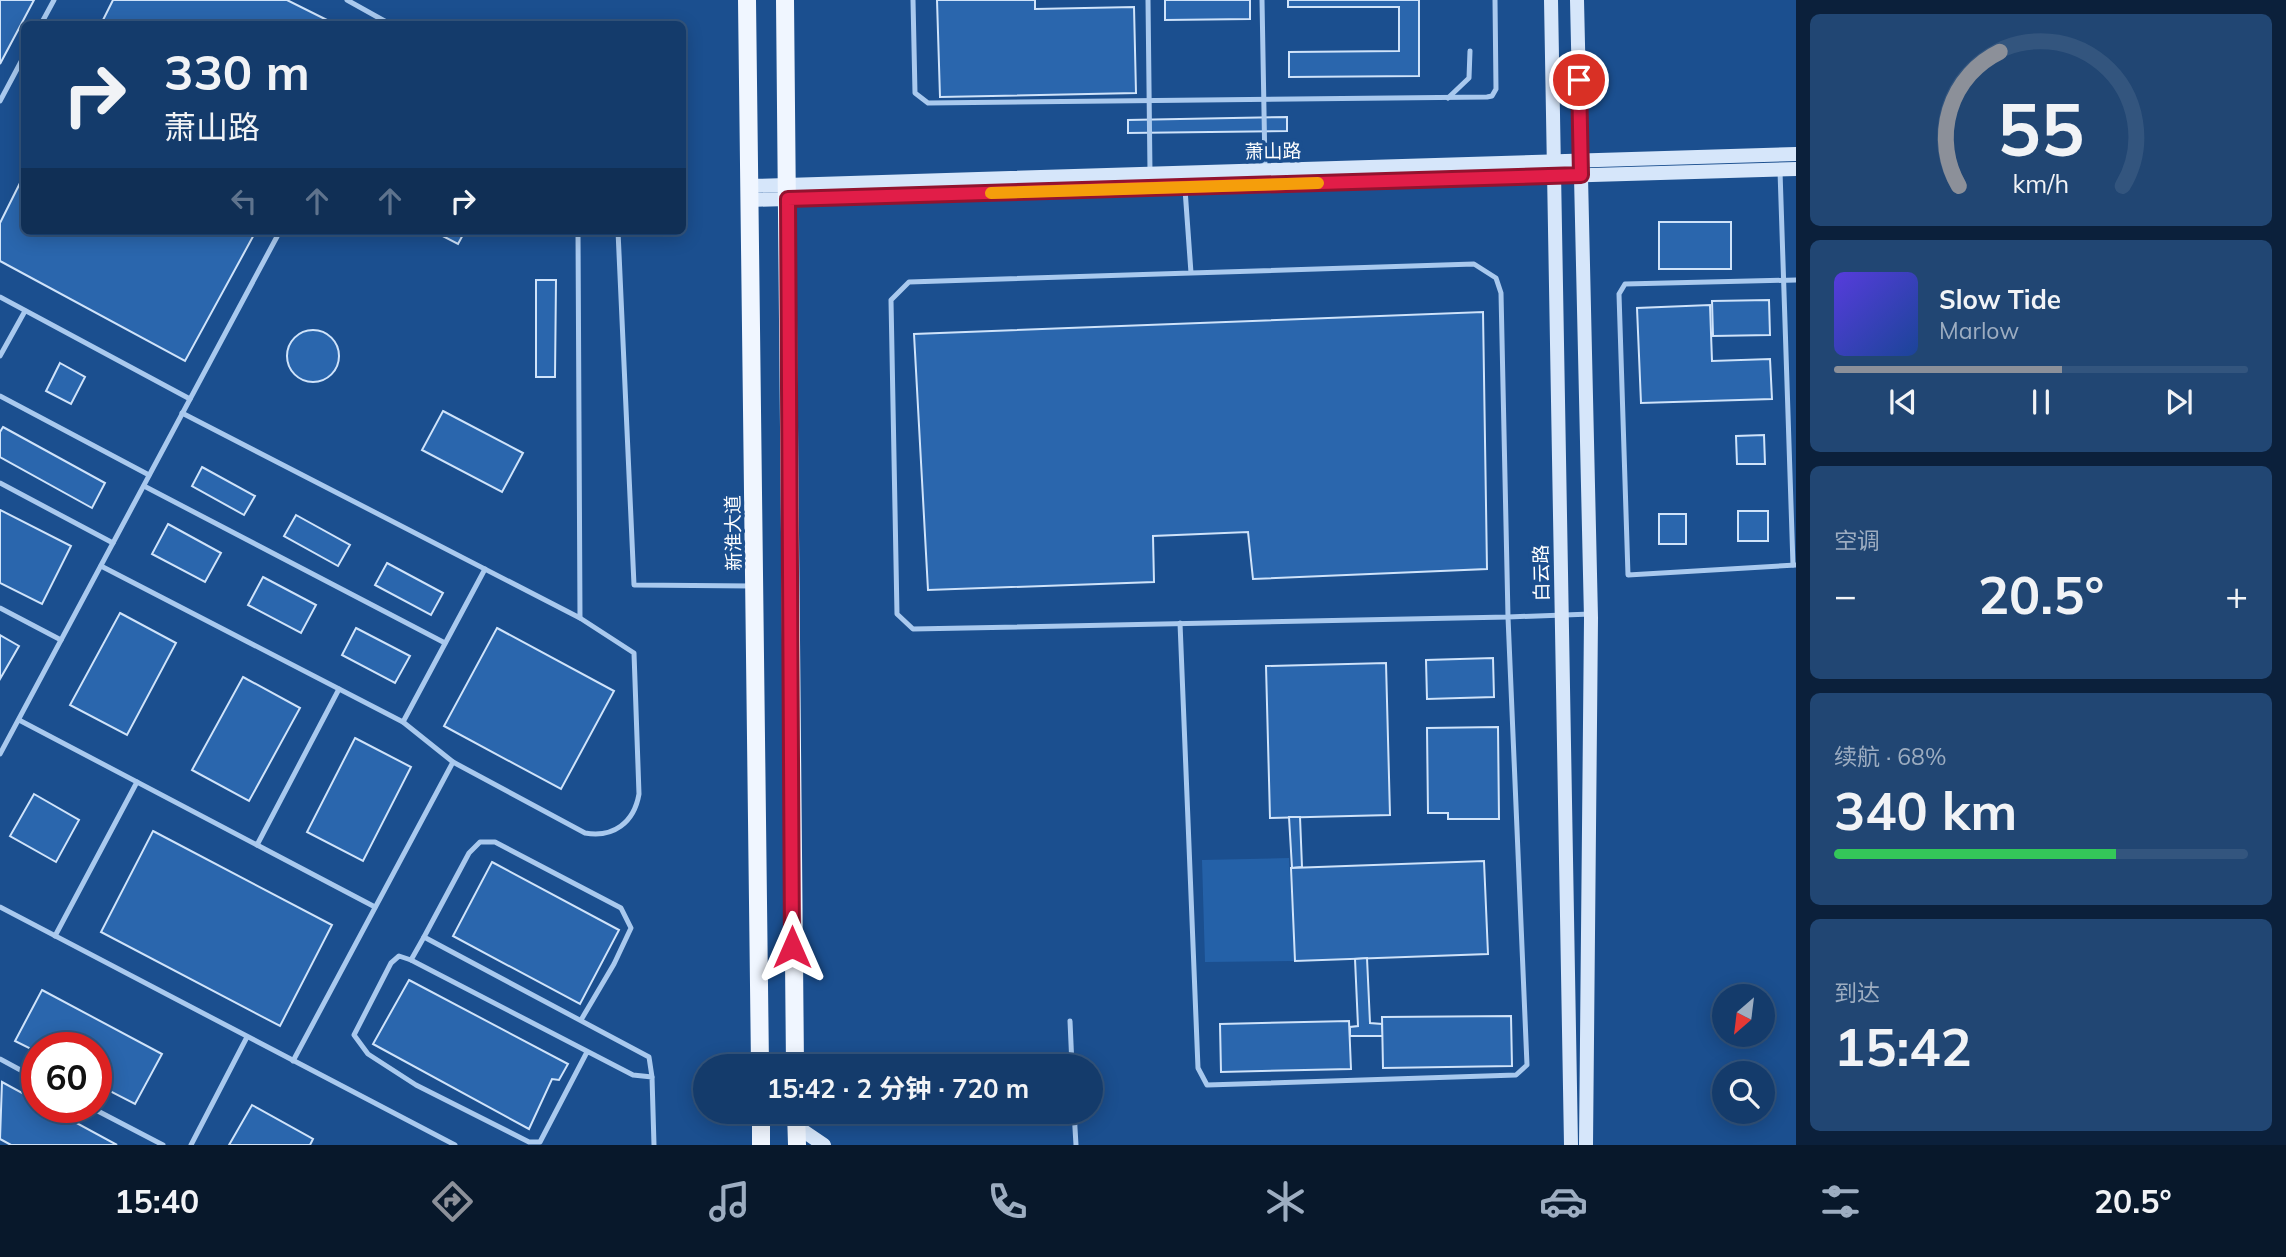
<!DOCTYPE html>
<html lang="zh">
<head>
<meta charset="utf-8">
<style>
  body { margin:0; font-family:Mulish,"Noto Sans SC",sans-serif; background:#214673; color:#f1f3f6; height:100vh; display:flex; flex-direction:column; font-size:26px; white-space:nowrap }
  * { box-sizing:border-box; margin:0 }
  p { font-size:23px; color:#9dadc1 }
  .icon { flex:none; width:38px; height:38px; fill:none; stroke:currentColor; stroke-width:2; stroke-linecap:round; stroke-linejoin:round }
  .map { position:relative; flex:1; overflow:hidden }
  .details { display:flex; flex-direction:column; gap:14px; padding:14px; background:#0b203b; width:490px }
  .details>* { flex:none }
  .top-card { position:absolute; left:21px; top:21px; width:665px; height:214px; border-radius:10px; box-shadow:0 4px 18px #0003,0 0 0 2px #33557e; background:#143b6b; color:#f1f3f6; overflow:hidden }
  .needle { width:46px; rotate:208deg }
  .controls { position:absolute; left:1712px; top:984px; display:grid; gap:14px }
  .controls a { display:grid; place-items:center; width:63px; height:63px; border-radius:50%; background:#143b6b; box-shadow:0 4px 18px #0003,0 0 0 2px #33557e; font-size:35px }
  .speed { position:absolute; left:21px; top:1032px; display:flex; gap:14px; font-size:35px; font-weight:700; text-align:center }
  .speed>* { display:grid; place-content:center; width:91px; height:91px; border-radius:50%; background:#143b6b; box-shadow:0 4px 18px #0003,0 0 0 2px #33557e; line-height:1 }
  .speed .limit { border:10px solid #d22; background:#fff; color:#111 }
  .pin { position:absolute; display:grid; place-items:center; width:60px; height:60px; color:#fff; margin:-30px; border:4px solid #fff; border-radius:50%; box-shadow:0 2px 7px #0007 }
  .me { position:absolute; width:77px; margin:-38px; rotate:0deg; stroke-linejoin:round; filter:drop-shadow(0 0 5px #0008) }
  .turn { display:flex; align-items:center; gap:24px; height:147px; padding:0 28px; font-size:32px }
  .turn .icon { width:91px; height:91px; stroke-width:2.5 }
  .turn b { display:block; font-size:49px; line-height:60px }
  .lanes { display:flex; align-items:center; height:66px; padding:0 28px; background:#0003; justify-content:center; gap:35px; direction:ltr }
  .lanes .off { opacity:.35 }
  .big { font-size:52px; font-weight:700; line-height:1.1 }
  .details .card { flex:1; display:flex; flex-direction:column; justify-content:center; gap:10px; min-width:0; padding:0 24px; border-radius:10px; background:#214673 }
  .details .dial { align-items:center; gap:0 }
  .dial svg { height:182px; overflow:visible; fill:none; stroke:#33557e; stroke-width:7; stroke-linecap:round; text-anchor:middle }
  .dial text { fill:#f1f3f6; stroke:none }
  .song { display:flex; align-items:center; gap:21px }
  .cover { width:84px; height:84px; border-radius:10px; background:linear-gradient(135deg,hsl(250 70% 55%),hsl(220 70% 35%)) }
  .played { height:7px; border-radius:4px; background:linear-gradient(90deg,#8c9099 55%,#33557e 55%) }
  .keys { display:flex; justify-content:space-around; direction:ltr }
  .heat { display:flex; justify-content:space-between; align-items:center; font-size:38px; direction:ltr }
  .charge { height:10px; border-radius:5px; background:linear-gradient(90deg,#34c759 68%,#33557e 0) }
  .trip { position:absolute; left:693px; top:1054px; width:410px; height:70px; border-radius:35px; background:#143b6b; box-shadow:0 4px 18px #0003,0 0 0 2px #33557e; font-weight:700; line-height:70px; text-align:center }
  .tab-bar { display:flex; height:112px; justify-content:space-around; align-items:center; background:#08182b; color:#9dadc1 }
  .tab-bar .icon { width:49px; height:49px }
  .tab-bar .active { color:#8c9099 }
  .tab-bar b { font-size:32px; color:#f1f3f6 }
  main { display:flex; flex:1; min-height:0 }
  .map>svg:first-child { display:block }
  .green { fill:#2461a8 }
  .building { fill:#2a66ad; stroke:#cfe3fa; stroke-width:2 }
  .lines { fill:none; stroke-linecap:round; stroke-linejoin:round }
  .lane { stroke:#a9c9ee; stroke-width:5 }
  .secondary { stroke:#d6e6fa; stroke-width:14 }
  .primary { stroke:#f0f6ff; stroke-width:18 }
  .route-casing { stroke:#92132f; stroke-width:18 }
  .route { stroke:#e11d48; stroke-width:12 }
  .slow { stroke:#f59e0b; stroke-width:12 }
  .labels { text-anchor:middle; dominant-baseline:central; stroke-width:7; stroke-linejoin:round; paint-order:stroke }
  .street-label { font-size:19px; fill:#fff; stroke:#1b4f8f }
</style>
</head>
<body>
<main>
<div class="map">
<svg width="1796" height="1145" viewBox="0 0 1796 1145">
  <rect width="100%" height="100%" fill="#1b4f8f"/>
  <!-- green -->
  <polygon class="green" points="1289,858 1295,961 1205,962 1202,860"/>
  <!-- building -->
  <g class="building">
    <polygon points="0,0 34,0 0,64"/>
    <polygon points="113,0 287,0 335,24 101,24"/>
    <polygon points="937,0 1035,0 1035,9 1134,7 1136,93 940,97"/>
    <polygon points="1165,0 1250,0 1250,19 1165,20"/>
    <polygon points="1288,0 1419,0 1419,76 1289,77 1289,52 1399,51 1399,7 1288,7"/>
    <polygon points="1287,117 1287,131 1128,133 1128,120"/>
    <polygon points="24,175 24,231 256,231 185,361 0,261 0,223"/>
    <rect x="1659" y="222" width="72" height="47"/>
    <polygon points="433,231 465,231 458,244"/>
    <polygon points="536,280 556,280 555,377 536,377"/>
    <polygon points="1769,300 1770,335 1713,336 1712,301"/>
    <polygon points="1710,305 1712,361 1770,359 1772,399 1641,403 1637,308"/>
    <polygon points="1483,312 1487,569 1253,579 1248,532 1153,536 1154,582 928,590 914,334"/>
    <circle cx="313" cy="356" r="26"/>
    <polygon points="60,363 85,377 71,404 46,391"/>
    <polygon points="443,411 523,453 502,492 422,450"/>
    <polygon points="3,427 105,483 92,508 0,457 0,432"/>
    <polygon points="1764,435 1765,464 1737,464 1736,436"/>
    <polygon points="202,467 255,496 244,515 192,486"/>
    <polygon points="0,510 71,546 42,604 0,583"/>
    <rect x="1738" y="511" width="30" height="30"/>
    <rect x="1659" y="514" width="27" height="30"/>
    <polygon points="296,515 350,545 338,566 284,536"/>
    <polygon points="168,524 221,553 205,582 152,554"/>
    <polygon points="387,563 443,593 431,615 375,585"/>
    <polygon points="263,577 316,605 301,633 248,605"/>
    <polygon points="120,613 176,643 127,735 70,705"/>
    <polygon points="356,628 410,656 395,683 342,655"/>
    <polygon points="497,628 614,691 561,789 444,726"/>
    <polygon points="0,635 19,646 0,679"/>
    <polygon points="1493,658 1494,697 1427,699 1426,660"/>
    <polygon points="1386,663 1390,815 1270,818 1266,666"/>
    <polygon points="243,677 300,708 249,801 192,770"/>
    <polygon points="1498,727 1499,819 1448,819 1448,813 1428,813 1427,728"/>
    <polygon points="355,738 411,767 363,861 307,832"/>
    <polygon points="34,794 79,820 56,862 10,836"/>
    <polygon points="1289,817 1300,817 1302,867 1292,868"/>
    <polygon points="153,831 332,925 280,1026 101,932"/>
    <polygon points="1484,861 1488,954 1295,961 1291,868"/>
    <polygon points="492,862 619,930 580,1004 453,936"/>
    <polygon points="1367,958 1370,1023 1382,1024 1383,1036 1350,1036 1350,1027 1358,1026 1355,959"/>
    <polygon points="409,980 568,1064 559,1080 552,1079 529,1129 373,1044"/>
    <polygon points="42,990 162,1054 135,1104 96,1084 96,1048 37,1048 37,1052 15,1041"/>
    <polygon points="1511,1016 1512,1066 1383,1068 1382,1017"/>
    <polygon points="1349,1021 1351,1069 1221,1072 1220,1024"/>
    <polygon points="2,1082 37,1101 37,1108 49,1108 117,1145 11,1145 0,1139"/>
    <polygon points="252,1105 313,1139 310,1145 229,1145"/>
  </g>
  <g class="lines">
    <!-- lane -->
    <g class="lane">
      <polyline points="347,0 390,24"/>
      <polyline points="913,0 915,93 928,103 1487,97 1492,96 1496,89 1495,0"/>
      <polyline points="1148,0 1150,172"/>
      <polyline points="1262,0 1265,167"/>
      <polyline points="41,24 54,0"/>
      <polyline points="1448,98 1469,78 1470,51"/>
      <polyline points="0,101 24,56"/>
      <polyline points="1780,171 1793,565"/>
      <polyline points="1185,189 1191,273 909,282 891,300 897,614 913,629 1508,617 1501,293 1496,278 1474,264 1191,273"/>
      <polyline points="618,231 634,585 752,586"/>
      <polyline points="1796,280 1625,284 1619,294 1628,575 1796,565"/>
      <polyline points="0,297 190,399"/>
      <polyline points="0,356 25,311"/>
      <polyline points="0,396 149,475"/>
      <polyline points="182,413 580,618 578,231"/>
      <polyline points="0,483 113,543"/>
      <polyline points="144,486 445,643"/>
      <polyline points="101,566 403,722 453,762"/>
      <polyline points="0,608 61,640"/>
      <polyline points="1180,623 1198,1068 1207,1085 1516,1075 1527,1065 1508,617 1591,614"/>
      <polyline points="19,720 375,907"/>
      <polyline points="403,722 485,569"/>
      <polyline points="0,754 280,231"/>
      <polyline points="257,845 339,689"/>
      <polyline points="0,907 455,1145"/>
      <polyline points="55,936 137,782"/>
      <polyline points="411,960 424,937"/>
      <polyline points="581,1020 614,964 631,928 621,908 495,842 480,842 469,853 424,937 649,1057 652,1077"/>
      <polyline points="1070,1021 1072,1066"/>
      <polyline points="587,1052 540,1142 529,1142 416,1085 368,1054 354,1035 391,963 399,956 411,960 633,1075 652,1077 654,1145"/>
      <polyline points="0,1059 37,1079"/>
      <path d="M293,1061L453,762L585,833C613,838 634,823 639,794L634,653L580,618"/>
      <polyline points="92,1108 163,1145"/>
      <polyline points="1074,1111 1076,1145"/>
      <polyline points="191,1145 247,1037"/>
    </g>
    <!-- secondary -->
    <g class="secondary">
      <polyline points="1551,0 1571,1145"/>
      <polyline points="1577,0 1591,618 1586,1145"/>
      <polyline points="750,186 1796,154"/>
      <polyline points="750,200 1796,169"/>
      <polyline points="796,1126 824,1145"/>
    </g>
    <!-- primary -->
    <g class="primary">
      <polyline points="747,0 760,1066"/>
      <polyline points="785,0 795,1066"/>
      <polyline points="761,1111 761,1145"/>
      <polyline points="796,1111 797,1145"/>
    </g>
  </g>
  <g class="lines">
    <!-- route casing -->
    <g class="route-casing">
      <polyline id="route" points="792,947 788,199 1581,175 1579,80"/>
    </g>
    <!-- route -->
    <use href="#route" class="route"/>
    <!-- slow -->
    <polyline class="slow" points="991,193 1318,183"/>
  </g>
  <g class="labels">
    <!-- street labels -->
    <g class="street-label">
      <text transform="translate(1273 151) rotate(-1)">萧山路</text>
      <text transform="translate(733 533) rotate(-91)">新淮大道</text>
      <text transform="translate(1541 573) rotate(-91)">白云路</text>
    </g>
  </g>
</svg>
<div class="controls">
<a><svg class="needle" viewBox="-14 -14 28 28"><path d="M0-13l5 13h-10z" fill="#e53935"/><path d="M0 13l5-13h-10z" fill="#9dadc1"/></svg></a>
<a><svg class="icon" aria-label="search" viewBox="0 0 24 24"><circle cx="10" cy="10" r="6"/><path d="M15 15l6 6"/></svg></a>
</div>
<div class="speed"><div class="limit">60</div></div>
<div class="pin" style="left:1579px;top:80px;background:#d93025"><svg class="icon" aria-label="arrive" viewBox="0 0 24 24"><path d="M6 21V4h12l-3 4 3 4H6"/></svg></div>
<svg class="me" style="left:792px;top:947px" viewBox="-20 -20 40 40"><path d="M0-17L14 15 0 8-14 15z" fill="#e11d48" stroke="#fff" stroke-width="4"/></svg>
<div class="trip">15:42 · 2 分钟 · 720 m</div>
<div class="top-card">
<div class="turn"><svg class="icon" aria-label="right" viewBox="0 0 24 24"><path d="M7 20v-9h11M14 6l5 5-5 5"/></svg><div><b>330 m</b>萧山路</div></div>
<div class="lanes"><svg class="icon off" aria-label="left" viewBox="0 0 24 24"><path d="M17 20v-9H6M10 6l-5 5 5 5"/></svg><svg class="icon off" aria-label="ahead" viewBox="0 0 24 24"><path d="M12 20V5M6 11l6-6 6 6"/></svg><svg class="icon off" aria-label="ahead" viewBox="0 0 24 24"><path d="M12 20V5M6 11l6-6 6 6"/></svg><svg class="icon" aria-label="right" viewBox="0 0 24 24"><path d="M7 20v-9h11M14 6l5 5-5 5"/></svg></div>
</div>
</div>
<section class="details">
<div class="card dial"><svg viewBox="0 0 100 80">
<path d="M14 69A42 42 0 1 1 86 69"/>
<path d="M14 69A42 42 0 0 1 32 10" stroke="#8c9099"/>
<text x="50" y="56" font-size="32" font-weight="700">55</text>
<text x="50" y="72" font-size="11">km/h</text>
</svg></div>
<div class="card">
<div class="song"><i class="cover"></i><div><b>Slow Tide</b><p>Marlow</p></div></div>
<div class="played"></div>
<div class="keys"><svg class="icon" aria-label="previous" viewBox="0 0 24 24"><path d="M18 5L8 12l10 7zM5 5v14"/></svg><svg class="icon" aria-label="pause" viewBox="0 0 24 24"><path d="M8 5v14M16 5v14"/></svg><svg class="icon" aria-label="next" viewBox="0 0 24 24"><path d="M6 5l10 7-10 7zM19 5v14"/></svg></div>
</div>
<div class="card"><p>空调</p>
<div class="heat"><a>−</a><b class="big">20.5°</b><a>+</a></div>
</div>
<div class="card"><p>续航 · 68%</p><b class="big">340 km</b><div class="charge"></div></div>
<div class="card"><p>到达</p><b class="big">15:42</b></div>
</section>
</main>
<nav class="tab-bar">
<b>15:40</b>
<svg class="icon active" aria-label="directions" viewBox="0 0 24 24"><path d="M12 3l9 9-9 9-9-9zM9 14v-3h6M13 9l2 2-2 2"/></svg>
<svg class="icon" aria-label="music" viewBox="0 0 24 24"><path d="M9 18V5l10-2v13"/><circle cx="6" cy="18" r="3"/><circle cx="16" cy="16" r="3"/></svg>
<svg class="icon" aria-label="phone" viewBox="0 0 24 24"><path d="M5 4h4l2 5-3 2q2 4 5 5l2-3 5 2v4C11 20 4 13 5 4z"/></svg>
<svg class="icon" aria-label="climate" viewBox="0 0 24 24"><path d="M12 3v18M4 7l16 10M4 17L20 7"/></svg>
<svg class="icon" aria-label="car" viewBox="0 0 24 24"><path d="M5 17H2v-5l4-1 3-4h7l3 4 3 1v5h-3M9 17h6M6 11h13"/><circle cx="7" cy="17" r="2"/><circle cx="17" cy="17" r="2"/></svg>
<svg class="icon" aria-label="filters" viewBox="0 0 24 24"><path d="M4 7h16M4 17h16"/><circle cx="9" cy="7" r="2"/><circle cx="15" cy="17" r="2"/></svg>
<b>20.5°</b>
</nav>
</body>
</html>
